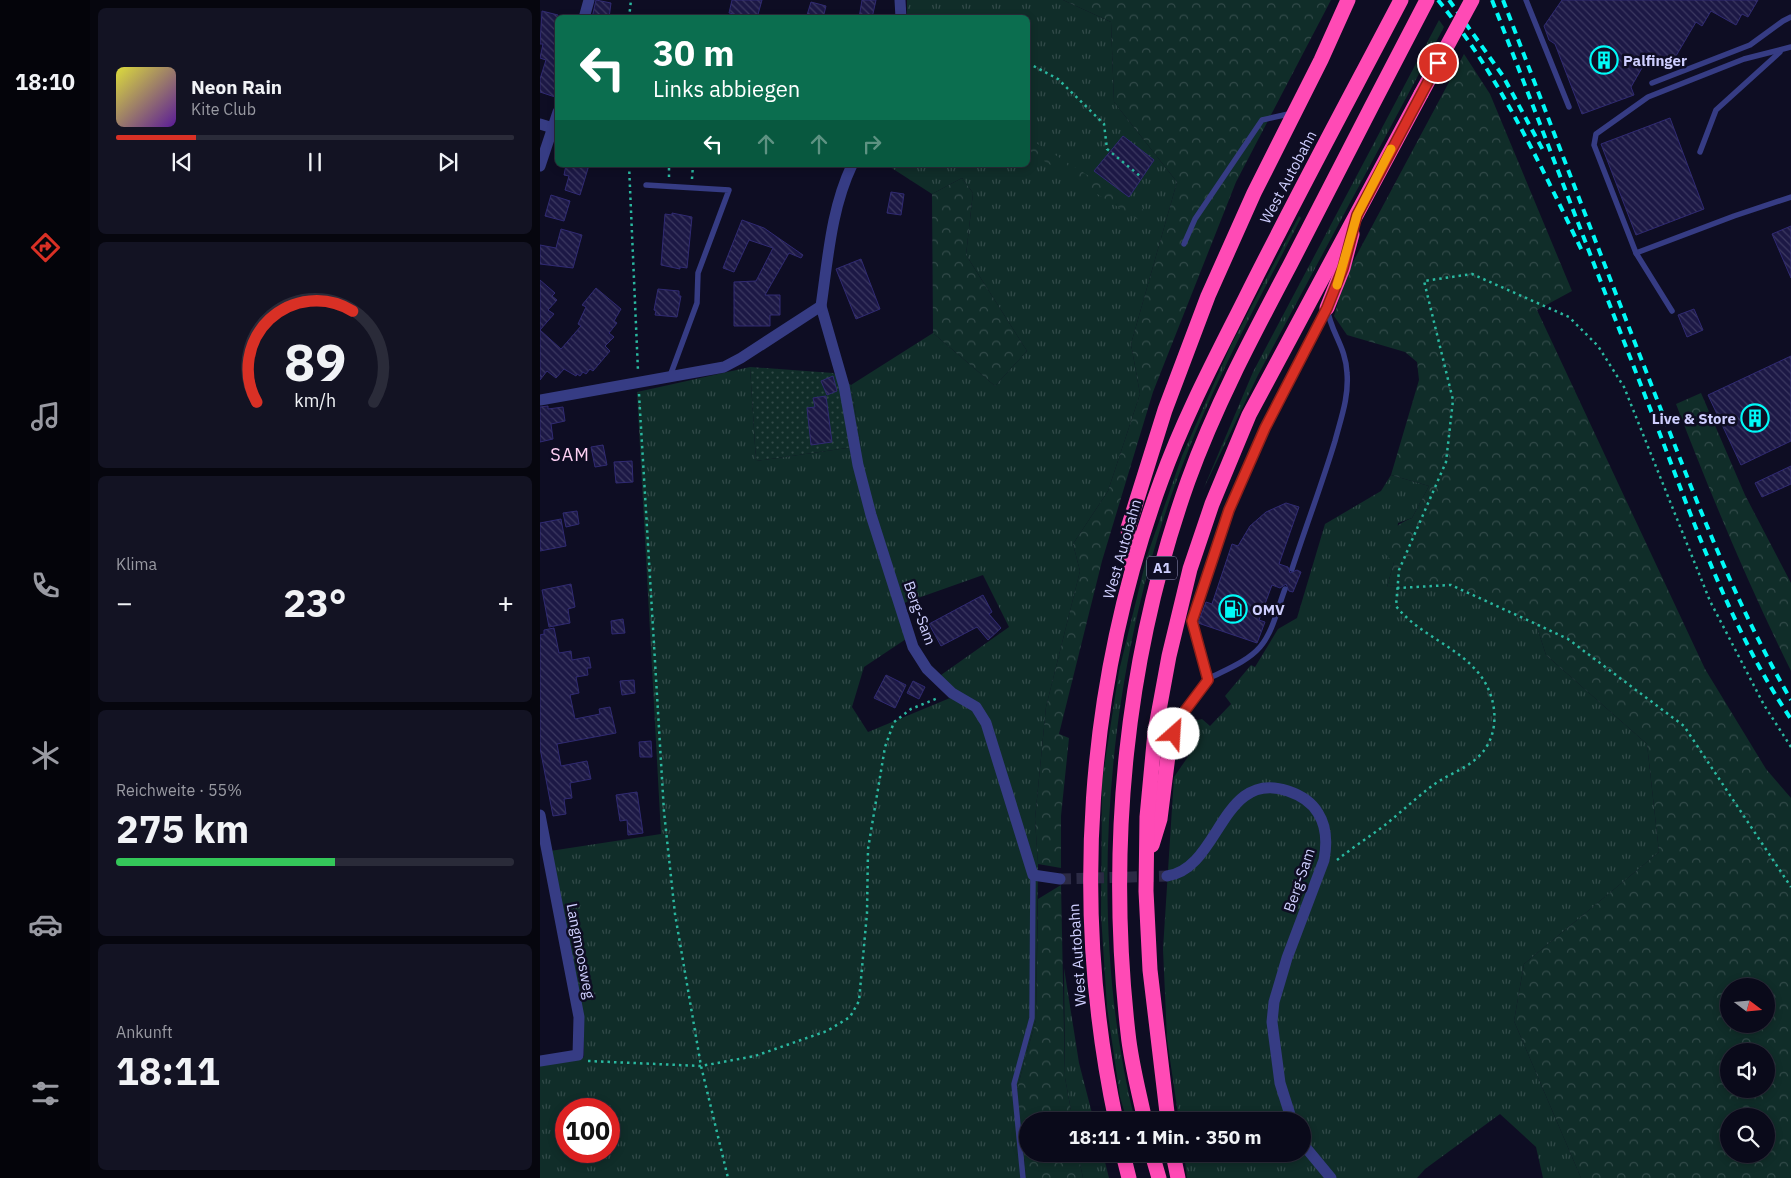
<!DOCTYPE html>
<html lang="de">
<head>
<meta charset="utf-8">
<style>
  body { margin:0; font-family:"IBM Plex Sans",sans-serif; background:#131323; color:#f1f3f6; height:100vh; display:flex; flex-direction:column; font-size:19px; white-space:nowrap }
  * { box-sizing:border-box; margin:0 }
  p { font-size:16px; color:#999aa2 }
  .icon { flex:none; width:28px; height:28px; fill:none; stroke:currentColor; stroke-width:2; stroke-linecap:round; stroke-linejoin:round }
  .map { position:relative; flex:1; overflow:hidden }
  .details { display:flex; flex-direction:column; gap:8px; padding:8px; background:#06060e; width:450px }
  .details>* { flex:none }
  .hud { position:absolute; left:15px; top:15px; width:475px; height:152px; border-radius:8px; box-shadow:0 2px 8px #0003,0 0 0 1px #2a2b39; background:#0b6e4f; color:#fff; overflow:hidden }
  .needle { width:32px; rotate:106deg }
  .fabs { position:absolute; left:1180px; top:978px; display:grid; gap:10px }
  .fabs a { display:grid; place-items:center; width:55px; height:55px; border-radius:50%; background:#0a0a1a; box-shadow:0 2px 8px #0003,0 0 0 1px #2a2b39; font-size:25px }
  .speed { position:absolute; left:15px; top:1098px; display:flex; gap:10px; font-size:25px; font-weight:700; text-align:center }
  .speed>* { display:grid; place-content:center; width:65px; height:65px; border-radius:50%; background:#0a0a1a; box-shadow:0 2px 8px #0003,0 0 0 1px #2a2b39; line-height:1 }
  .speed .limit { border:8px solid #d22; background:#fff; color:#111 }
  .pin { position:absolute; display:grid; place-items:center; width:42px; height:42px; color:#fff; margin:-21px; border:2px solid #fff; border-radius:50%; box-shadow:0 1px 5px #0007 }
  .me { position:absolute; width:55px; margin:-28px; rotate:26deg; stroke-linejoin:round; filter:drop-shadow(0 0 4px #0008) }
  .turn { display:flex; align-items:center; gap:18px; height:105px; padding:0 15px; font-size:22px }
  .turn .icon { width:65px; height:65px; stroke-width:2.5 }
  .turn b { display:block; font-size:35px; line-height:42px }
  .lanes { display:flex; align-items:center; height:48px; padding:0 15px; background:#0003; justify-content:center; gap:25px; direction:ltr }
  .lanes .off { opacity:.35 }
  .big { font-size:38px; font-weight:700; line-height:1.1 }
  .details .widget { flex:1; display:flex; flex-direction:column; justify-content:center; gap:8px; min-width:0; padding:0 18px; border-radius:8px; background:#131323 }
  .details .dial { align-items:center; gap:0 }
  .dial svg { height:130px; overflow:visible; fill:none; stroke:#2a2b39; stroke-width:7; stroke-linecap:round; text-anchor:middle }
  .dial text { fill:#f1f3f6; stroke:none }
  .song { display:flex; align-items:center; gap:15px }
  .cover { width:60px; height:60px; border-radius:8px; background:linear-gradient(135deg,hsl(60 70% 55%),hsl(270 70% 35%)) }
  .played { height:5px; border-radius:2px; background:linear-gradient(90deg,#d93025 20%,#2a2b39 20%) }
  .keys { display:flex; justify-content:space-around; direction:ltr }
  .heat { display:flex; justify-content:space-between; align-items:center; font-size:28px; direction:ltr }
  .charge { height:8px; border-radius:4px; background:linear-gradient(90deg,#34c759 55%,#2a2b39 0) }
  .trip { position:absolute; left:479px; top:1112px; width:292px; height:50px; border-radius:25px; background:#0a0a1a; box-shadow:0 2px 8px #0003,0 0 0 1px #2a2b39; font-weight:700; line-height:50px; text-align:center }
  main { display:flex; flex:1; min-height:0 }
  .dock { display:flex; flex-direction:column; width:90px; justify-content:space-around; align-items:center; background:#04040a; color:#999aa2 }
  .dock .icon { width:35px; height:35px }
  .dock .active { color:#d93025 }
  .dock b { font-size:22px; color:#f1f3f6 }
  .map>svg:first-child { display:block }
  .grass { fill:url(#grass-tufts); fill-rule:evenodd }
  .forest { fill:url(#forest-crowns); fill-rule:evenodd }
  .park { fill:url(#park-dots) }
  .building { fill:url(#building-back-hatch); stroke:#302a72 }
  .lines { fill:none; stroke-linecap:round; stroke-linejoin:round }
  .street-tunnel { stroke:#2b2a44; stroke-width:11; stroke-dasharray:11 5.5; stroke-linecap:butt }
  .path { stroke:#2ab8a0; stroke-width:2.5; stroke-dasharray:2.5 4; stroke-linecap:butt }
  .lane { stroke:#363c84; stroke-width:5.5 }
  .street { stroke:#363c84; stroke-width:11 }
  .highway { stroke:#ff4ab5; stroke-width:15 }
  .rail { stroke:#00faf7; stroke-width:4; stroke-dasharray:8 6; stroke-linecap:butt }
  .highway-bridge { stroke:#ff4ab5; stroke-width:15 }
  .route-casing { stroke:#8d1f18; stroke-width:12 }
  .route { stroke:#d93025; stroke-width:9 }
  .slow { stroke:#f59e0b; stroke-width:9 }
  .labels { text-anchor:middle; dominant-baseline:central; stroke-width:5; stroke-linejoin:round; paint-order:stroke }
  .shield { fill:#0e0d23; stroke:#9595bd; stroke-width:1 }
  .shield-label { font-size:14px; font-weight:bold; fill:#cfcfff }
  .poi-label { font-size:15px; font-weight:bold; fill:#cfcfff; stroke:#0e0d23; text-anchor:start }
  .street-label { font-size:15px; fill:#cfcfff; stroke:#0e0d23 }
  .quarter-label { font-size:18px; letter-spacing:1px; fill:#ffd1f4; stroke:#0e0d23 }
</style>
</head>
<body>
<main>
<nav class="dock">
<b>18:10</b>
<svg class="icon active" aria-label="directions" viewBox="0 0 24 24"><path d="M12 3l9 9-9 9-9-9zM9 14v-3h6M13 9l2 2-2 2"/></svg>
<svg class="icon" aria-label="music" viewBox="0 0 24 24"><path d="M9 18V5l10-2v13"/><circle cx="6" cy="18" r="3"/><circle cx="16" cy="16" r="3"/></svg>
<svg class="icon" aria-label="phone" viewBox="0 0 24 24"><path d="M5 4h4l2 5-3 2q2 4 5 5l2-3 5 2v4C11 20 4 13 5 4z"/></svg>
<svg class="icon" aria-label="climate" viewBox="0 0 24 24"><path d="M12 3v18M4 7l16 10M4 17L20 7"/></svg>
<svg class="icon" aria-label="car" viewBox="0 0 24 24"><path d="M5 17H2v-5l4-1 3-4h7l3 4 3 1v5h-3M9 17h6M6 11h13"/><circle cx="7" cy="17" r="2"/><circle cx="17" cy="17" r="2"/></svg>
<svg class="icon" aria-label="filters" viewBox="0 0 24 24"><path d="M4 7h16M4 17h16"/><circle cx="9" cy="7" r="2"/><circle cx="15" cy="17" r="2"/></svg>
</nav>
<section class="details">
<div class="widget">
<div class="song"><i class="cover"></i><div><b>Neon Rain</b><p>Kite Club</p></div></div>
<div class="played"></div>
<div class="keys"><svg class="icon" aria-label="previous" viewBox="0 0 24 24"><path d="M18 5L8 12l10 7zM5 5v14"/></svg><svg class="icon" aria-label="pause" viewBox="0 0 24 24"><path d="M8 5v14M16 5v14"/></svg><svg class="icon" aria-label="next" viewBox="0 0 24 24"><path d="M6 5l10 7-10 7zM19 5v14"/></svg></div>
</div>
<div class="widget dial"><svg viewBox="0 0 100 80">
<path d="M14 69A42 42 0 1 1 86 69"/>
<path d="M14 69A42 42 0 0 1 73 13" stroke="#d93025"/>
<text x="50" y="56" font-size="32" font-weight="700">89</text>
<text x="50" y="72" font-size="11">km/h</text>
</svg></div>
<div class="widget"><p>Klima</p>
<div class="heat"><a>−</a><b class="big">23°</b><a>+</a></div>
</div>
<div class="widget"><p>Reichweite · 55%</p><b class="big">275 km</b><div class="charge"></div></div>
<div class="widget"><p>Ankunft</p><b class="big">18:11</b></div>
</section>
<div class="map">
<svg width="1251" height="1178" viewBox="0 0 1251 1178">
  <defs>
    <pattern id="grass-tufts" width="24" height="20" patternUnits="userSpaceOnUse" patternTransform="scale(1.25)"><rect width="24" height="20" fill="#102d29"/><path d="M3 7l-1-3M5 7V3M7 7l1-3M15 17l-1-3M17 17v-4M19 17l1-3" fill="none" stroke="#324a49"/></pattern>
    <pattern id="forest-crowns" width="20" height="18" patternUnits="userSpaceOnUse" patternTransform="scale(1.25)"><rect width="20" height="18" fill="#102d29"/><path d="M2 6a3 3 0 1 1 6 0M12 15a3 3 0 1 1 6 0" fill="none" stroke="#324a49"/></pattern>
    <pattern id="park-dots" width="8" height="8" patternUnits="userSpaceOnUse" patternTransform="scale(1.25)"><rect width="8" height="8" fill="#102d29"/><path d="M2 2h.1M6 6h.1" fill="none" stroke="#324a49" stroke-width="1.8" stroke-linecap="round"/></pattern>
    <pattern id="building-back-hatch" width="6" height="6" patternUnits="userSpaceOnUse" patternTransform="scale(1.25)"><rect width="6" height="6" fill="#1c1845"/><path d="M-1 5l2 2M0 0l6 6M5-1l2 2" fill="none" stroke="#3c3961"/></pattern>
  </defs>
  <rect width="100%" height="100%" fill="#0e0d23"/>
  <!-- grass -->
  <g class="grass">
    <path d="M367,0H523L571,22L574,102L637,182L591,344L600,394L568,491L533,544L540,571L506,707L495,819L498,864L496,1020L477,1089L486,1178H0V1064L44,1057L43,1015L10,851L121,834L97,392L210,367L216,461L321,446L311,385L393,333L455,386L487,351L426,255L433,193L422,178L392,194L347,165H488V18L367,17ZM443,575L469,627L401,675L410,698L328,732L312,707L324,667L366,639L364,603ZM26,1109H69V1151H26Z"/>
    <polygon points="899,20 904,27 718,375 663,490 713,372"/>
    <path d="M759,216L761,218C721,296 678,374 646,456C567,655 543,913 595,1121H587L580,1097L567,1007L561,915L562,781L579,671L607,556L642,456L691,345Z"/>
    <polygon points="851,475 889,486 872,518 858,523 854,562 847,587 911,585 996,624 1006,655 1107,744 1119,852 984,964 974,1021 1041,1178 1003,1178 996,1147 960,1114 885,1169 877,1178 647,1178 644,1154 762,1154 762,1121 639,1121 627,1039 623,949 634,777 654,748 646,727 653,721 662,719 670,726 691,704 685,696 711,665 715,667 738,629 757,618 785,524 841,491"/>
    <polygon points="524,968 539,1063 554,1121 533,1121 525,1078"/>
    <polygon points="538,1154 563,1154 569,1178 543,1178"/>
  </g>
  <!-- forest -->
  <g class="forest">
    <polygon points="523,0 791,0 696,182 613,392 562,561 519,734 529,738 521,816 521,868 498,864 495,819 506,707 540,571 533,544 568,491 600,394 591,344 637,182 574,102 571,22"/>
    <path d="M924,54L950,94L1032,291L997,310L1165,669L1226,769L1251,798V1178H1041L974,1021L984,964L1119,852L1107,744L1006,655L996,624L911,585L847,587L854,562L844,554C845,534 854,525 872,518L889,486L851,475L879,380L877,362L865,352L807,335L794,316L806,275ZM1189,986H1226V1024H1189ZM1189,1051H1226V1089H1189ZM1189,1116H1226V1154H1189Z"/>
    <polygon points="488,138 605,211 599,220 488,151"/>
    <polygon points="422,178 433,193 426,255 487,351 455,386 393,333 392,194"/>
    <path d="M1161,393L1205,495L1251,583V671C1208,584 1171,495 1136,404Z"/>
    <polygon points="521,885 525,1078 533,1121 488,1121 488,1154 538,1154 543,1178 486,1178 477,1089 496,1020 498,899"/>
  </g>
  <!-- park -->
  <polygon class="park" points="210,367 293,373 311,385 321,446 216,461"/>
  <!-- building -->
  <g class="building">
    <polygon points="56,0 71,3 69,18 52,18"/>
    <polygon points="192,0 222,0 217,18 193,18 194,14 189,13"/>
    <polygon points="322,0 336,0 332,18 319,18"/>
    <polygon points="1022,0 1218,0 1208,17 1202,14 1196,25 1171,11 1162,26 1156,22 1130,66 1110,54 1091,87 1094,95 1042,114 1015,44 1009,40 1004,26"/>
    <polygon points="271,2 286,6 283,18 267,15"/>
    <polygon points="2,11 18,15 18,90 15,97 0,92 0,79 6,60 0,58 3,44 0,44"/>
    <polygon points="1130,118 1164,209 1096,235 1061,144"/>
    <polygon points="583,136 614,160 589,197 554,171"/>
    <polygon points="26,165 49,165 40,195 25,190 29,176 24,175"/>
    <polygon points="351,192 364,194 361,215 347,213"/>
    <polygon points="11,195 30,201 24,221 5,216"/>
    <polygon points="132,213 152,217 147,268 140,267 140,269 121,265 125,214 132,215"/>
    <polygon points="202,220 224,228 263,255 261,258 249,253 225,295 240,295 240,315 230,315 230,326 194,326 194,282 216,281 233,248 209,240 194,272 183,268"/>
    <polygon points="1251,226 1251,278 1232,234"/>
    <polygon points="21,229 42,235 33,268 0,264 0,245 16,248"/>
    <polygon points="321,259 340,309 316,319 296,269"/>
    <polygon points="0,280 15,293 12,296 17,300 8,310 14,314 0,330"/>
    <polygon points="56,288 81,309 74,321 77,323 69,333 74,337 65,346 70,351 53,371 50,369 46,374 43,372 40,376 37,374 36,376 24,369 16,378 7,371 0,380 0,330 21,349 41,326 38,324 46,307 42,305"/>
    <polygon points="118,289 139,291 139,296 141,296 137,317 115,315 116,311 114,310"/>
    <polygon points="1154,309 1163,330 1147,337 1138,315"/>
    <polygon points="1251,356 1251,441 1201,465 1168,395"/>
    <polygon points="293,376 297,391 287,395 281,381"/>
    <polygon points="286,396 292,442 271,445 267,408 275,407 273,398"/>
    <polygon points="8,406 8,409 23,407 25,421 11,424 13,439 0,442 0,407"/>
    <polygon points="63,445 67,465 55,467 51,447"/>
    <polygon points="92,461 93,482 76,483 74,462"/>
    <polygon points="1251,466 1251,484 1222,497 1215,483"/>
    <polygon points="746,503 759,507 739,564 748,567 750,573 757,570 761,572 753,592 749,591 746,584 740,588 732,585 719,620 725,622 717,643 658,623 666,602 672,604 692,544 698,546 710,526 726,512"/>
    <polygon points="37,511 39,524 26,527 23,513"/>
    <polygon points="21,519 26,546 0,551 0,523"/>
    <polygon points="31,584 35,607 28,609 30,623 9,627 2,590"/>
    <polygon points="443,595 452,612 449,614 461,628 448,640 437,627 401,646 389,624"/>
    <polygon points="83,619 85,633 72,634 71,621"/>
    <polygon points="14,628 19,653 31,651 32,660 49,657 51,668 47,668 48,675 36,677 39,693 30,695 35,719 60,714 59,709 70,707 76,733 17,744 21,766 47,761 51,779 30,783 32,798 24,799 26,814 13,816 0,748 0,635 4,634 4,630"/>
    <polygon points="346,675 366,685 355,708 334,698"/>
    <polygon points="94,680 95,693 82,695 80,681"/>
    <polygon points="373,681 385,687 379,699 367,693"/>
    <polygon points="111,741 112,757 100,757 99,742"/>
    <polygon points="97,792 103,833 88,835 87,820 80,821 76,795"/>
  </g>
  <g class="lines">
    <!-- street-tunnel -->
    <polyline class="street-tunnel" points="520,879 627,876"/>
    <!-- path -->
    <g class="path">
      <polyline points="89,18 91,0"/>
      <polyline points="488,63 518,79 564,124 567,149 600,176"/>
      <polyline points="89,165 98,371"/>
      <polyline points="129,177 129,165"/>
      <polyline points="152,179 153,165"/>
      <polyline points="99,394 124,812 135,914 161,1066 188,1178"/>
      <polyline points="857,588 911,585 996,624 1028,639 1144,726 1251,887"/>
      <path d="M797,860C812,848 829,837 845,825C861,812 876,798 892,786C906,775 924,770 937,758C963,735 958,693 935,669C912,644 877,633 856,606L859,570L906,462L913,400L884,281L932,274L1029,317L1058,346L1084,387L1170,601L1224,705L1251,747"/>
      <polyline points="48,1061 161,1066 215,1056 287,1031 310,1017 319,1001 327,913 328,849 345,747 354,722 371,709 398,698"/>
    </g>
    <!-- lane -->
    <g class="lane">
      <polyline points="986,0 1029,107"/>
      <polyline points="1112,83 1210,45 1243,21 1251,17"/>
      <polyline points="1160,152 1176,110 1240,52"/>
      <polyline points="106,185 189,190 158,273 157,303 130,376"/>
      <polyline points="644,244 655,219 722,120 753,113"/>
      <polyline points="1096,253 1194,216 1251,197"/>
      <polyline points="1132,311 1096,253 1054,145 1056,134 1108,97 1204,59 1251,47"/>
      <path d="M752,569C766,526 782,484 795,441C801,418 809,397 807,373C806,347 791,333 787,308"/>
      <path d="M668,679C685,670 707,662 720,647C733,632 738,607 745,589"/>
      <polyline points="639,720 668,679 653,621 656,608 689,510 717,444 787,309"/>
      <polyline points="483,1178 474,1084 492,1018 493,875"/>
    </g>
    <!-- street -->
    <g class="street">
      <polyline points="360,0 361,18"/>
      <polyline points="44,18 49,0"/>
      <polyline points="0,124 13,128"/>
      <polyline points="0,166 18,112"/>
      <polyline points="281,306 304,386 318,465 331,515 373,647 387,669 412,693 436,707 446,723 493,875 520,879"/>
      <path d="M0,400L184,367L201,358L281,306C288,259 291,209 312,165"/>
      <polyline points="0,815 39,1017 38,1055 0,1061"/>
      <path d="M627,876C680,869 681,768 748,791C760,795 771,801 778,813C787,827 787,844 784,860L747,958L734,1002L732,1022L740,1083L752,1121"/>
      <polyline points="762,1143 791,1178"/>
    </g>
    <!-- highway -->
    <g class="highway">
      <polyline points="787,308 803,268 812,234"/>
      <polyline points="591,565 588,528 625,410 668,296 714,193 781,60 808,0"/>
      <polyline points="612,845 620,819 629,748 639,720"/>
      <path d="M576,1121C531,909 546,685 621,481C644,417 676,357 706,297C756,197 809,99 861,0"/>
      <path d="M605,1121C599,1092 591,1063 588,1033C567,847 585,658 648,481C675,406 713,335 750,265C795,177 841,88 887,0"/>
      <polyline points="628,1121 610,970 606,891 607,817 615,732 629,656 650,569 672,504 709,415 881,94"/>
      <polyline points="583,1154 589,1178"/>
      <polyline points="612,1154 619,1178"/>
      <polyline points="633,1154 638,1178"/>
    </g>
    <!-- rail -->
    <g class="rail">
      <path d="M898,0C960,77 1001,166 1043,253"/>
      <polyline points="909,0 963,76 1004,152"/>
      <path d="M952,0C1006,139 1059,278 1113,416C1152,517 1190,629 1251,719"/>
      <path d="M963,0C1012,128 1061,256 1111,384C1153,492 1193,600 1251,700"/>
    </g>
    <!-- highway-bridge -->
    <polyline class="highway-bridge" points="881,94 932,0"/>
  </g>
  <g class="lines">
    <!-- route casing -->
    <g class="route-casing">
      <polyline id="route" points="634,734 638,720 668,680 652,621 689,510 725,428 787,308 803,268 817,215 898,63"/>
    </g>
    <!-- route -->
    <use href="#route" class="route"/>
    <!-- slow -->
    <polyline class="slow" points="797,285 817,215 851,149"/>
  </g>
  <!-- icons -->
  <defs>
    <g id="building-ring" transform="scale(1.4375)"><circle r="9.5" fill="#0e0d23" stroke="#00faf7" stroke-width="1.5"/><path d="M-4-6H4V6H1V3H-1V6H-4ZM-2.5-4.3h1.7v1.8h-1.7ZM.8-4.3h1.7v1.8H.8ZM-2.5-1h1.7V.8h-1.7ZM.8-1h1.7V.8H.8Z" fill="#00faf7"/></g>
    <g id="fuel-ring" transform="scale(1.4375)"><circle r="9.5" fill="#0e0d23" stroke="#00faf7" stroke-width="1.5"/><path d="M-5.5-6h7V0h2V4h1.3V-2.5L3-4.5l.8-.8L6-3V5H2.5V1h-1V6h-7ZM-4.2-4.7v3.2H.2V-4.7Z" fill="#00faf7"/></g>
  </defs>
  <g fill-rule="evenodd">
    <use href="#building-ring" x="1064" y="60"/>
    <use href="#building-ring" x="1215" y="418"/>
    <use href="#fuel-ring" x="693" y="609"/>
  </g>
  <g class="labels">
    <!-- shield labels -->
    <rect class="shield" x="607" y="556.5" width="30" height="23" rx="4"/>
    <g class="shield-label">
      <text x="622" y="568">A1</text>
    </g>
    <!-- poi labels -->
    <g class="poi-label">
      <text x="1083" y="60">Palfinger</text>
      <text x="1196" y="418" text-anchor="end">Live &amp; Store</text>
      <text x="712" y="609">OMV</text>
    </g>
    <!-- street labels -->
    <g class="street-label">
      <text transform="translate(748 177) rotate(-62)">West Autobahn</text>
      <text transform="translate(582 549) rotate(-74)">West Autobahn</text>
      <text transform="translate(380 613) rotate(70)">Berg-Sam</text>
      <text transform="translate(759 880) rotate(-71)">Berg-Sam</text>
      <text transform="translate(41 951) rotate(79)">Langmoosweg</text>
      <text transform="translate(537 955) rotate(-94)">West Autobahn</text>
    </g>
    <!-- quarter labels -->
    <g class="quarter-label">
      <text x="30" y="454">SAM</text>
    </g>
  </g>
</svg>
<div class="fabs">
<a><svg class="needle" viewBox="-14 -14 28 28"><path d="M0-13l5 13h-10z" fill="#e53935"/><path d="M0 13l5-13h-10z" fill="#999aa2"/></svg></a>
<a><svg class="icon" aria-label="sound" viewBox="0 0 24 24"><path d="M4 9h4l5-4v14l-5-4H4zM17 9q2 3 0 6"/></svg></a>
<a><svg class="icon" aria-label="search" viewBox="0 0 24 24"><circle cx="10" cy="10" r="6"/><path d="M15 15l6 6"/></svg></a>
</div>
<div class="speed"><div class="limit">100</div></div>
<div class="pin" style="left:898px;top:63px;background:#d93025"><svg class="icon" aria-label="arrive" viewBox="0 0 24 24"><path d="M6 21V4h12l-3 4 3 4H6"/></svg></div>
<svg class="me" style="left:634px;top:734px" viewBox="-20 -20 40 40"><circle r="19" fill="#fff"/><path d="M0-13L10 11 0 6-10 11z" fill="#d93025"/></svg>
<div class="trip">18:11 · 1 Min. · 350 m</div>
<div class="hud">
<div class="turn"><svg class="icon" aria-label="left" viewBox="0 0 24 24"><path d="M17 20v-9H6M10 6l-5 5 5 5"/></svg><div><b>30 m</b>Links abbiegen</div></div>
<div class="lanes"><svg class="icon" aria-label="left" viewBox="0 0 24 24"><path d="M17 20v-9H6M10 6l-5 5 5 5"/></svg><svg class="icon off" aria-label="ahead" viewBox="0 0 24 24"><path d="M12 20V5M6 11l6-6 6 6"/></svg><svg class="icon off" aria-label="ahead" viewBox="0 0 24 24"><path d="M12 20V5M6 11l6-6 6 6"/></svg><svg class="icon off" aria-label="right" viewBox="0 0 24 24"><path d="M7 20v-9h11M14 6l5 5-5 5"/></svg></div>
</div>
</div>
</main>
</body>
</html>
